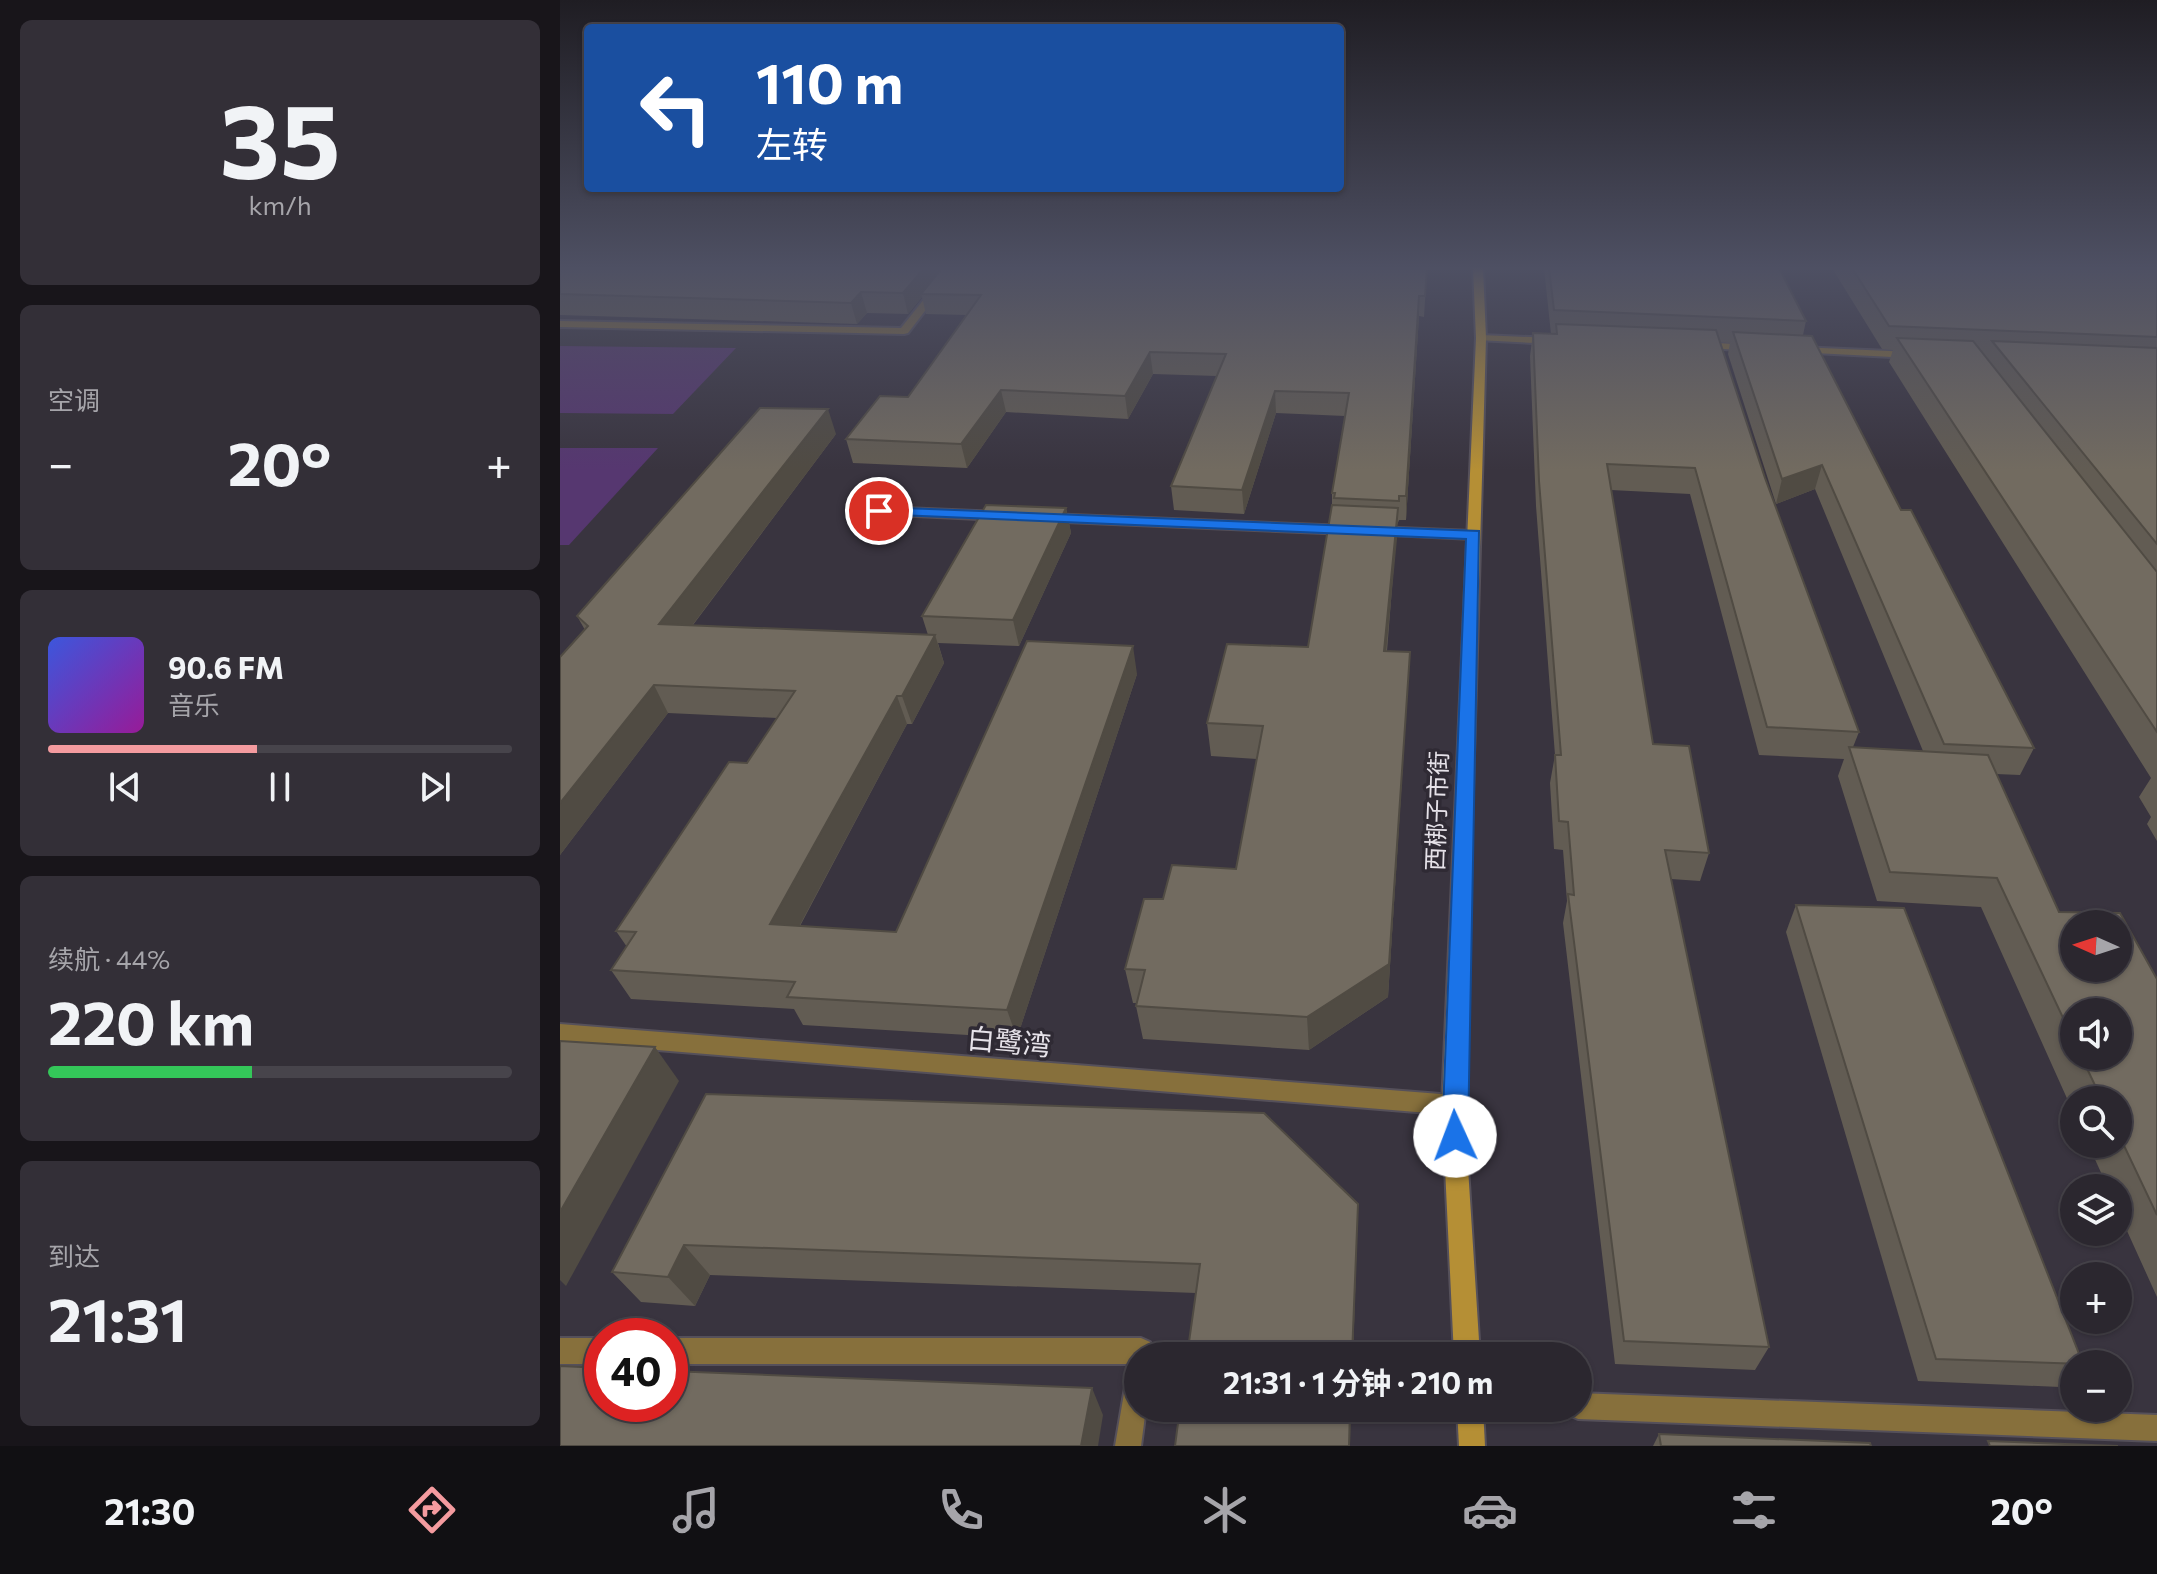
<!DOCTYPE html>
<html lang="zh">
<head>
<meta charset="utf-8">
<style>
  body { margin:0; font-family:Commissioner,"Noto Sans SC",sans-serif; background:#332f37; color:#f1f3f6; height:100vh; display:flex; flex-direction:column; font-size:30px; white-space:nowrap }
  * { box-sizing:border-box; margin:0 }
  p { font-size:26px; color:#a6a5aa }
  .icon { flex:none; width:44px; height:44px; fill:none; stroke:currentColor; stroke-width:2; stroke-linecap:round; stroke-linejoin:round }
  .map { position:relative; flex:1; overflow:hidden }
  .side { display:flex; flex-direction:column; gap:20px; padding:20px; background:#18151a; width:560px }
  .side>* { flex:none }
  .banner { position:absolute; left:24px; top:24px; width:760px; height:168px; border-radius:8px; box-shadow:0 2px 6px #0004,0 0 0 2px #47444b; background:#1a4fa0; color:#fff; overflow:hidden }
  .needle { width:52px; rotate:273deg }
  .fabs { position:absolute; left:1500px; top:910px; display:grid; gap:16px }
  .fabs a { display:grid; place-items:center; width:72px; height:72px; border-radius:50%; background:#2b272f; box-shadow:0 2px 6px #0004,0 0 0 2px #47444b; font-size:40px }
  .speed { position:absolute; left:24px; top:1318px; display:flex; gap:16px; font-size:40px; font-weight:700; text-align:center }
  .speed>* { display:grid; place-content:center; width:104px; height:104px; border-radius:50%; background:#2b272f; box-shadow:0 2px 6px #0004,0 0 0 2px #47444b; line-height:1 }
  .speed .limit { border:12px solid #d22; background:#fff; color:#111 }
  .pin { position:absolute; display:grid; place-items:center; width:68px; height:68px; color:#fff; margin:-34px; border:4px solid #fff; border-radius:50%; box-shadow:0 2px 8px #0007 }
  .me { position:absolute; width:88px; margin:-44px; rotate:358deg; stroke-linejoin:round; filter:drop-shadow(0 0 6px #0008) }
  .turn { display:flex; align-items:center; gap:28px; height:168px; padding:0 40px; font-size:36px }
  .turn .icon { width:104px; height:104px; stroke-width:2.5 }
  .turn b { display:block; font-size:56px; line-height:68px }
  .big { font-size:60px; font-weight:700; line-height:1.1 }
  .side .card { flex:1; display:flex; flex-direction:column; justify-content:center; gap:12px; min-width:0; padding:0 28px; border-radius:12px; background:#332f37 }
  .side .dial { align-items:center; gap:0 }
  .dial b { font-size:104px; line-height:1 }
  .song { display:flex; align-items:center; gap:24px }
  .cover { width:96px; height:96px; border-radius:12px; background:linear-gradient(135deg,hsl(230 70% 55%),hsl(300 70% 35%)) }
  .played { height:8px; border-radius:4px; background:linear-gradient(90deg,#f49b9f 45%,#47444b 45%) }
  .keys { display:flex; justify-content:space-around; direction:ltr }
  .heat { display:flex; justify-content:space-between; align-items:center; font-size:44px; direction:ltr }
  .charge { height:12px; border-radius:6px; background:linear-gradient(90deg,#34c759 44%,#47444b 0) }
  .trip { position:absolute; left:564px; top:1342px; width:468px; height:80px; border-radius:40px; background:#2b272f; box-shadow:0 2px 6px #0004,0 0 0 2px #47444b; font-weight:700; line-height:80px; text-align:center }
  .menu { display:flex; height:128px; justify-content:space-around; align-items:center; background:#111013; color:#a6a5aa }
  .menu .icon { width:56px; height:56px }
  .menu .selected { color:#f49b9f }
  .menu b { font-size:36px; color:#f1f3f6 }
  main { display:flex; flex:1; min-height:0 }
  .map>svg:first-child { display:block }
  .green { fill:#563770 }
  .lines { fill:none; stroke-linecap:round; stroke-linejoin:round }
  .lane-casing { stroke:#55505a; stroke-width:4 }
  .street-casing { stroke:#55505a; stroke-width:4 }
  .secondary-casing { stroke:#55505a; stroke-width:4 }
  .lane { fill:#87703c; fill-rule:evenodd }
  .street { fill:#87703c; fill-rule:evenodd }
  .secondary { fill:#b58f35; fill-rule:evenodd }
  .wall { fill:#625c53; fill-rule:evenodd }
  .shaded-wall { fill:#504b43 }
  .building { fill:#726b60; stroke:#504b43; stroke-width:2; fill-rule:evenodd }
  .route { fill:#1a73e8; stroke:#114b97; stroke-width:2 }
  .labels { text-anchor:middle; dominant-baseline:central; stroke-width:7; stroke-linejoin:round; paint-order:stroke }
  .street-label { font-size:24px; fill:#e6e2e9; stroke:#2f2a34 }
  .near-street-label { font-size:28px; fill:#e6e2e9; stroke:#2f2a34 }
</style>
</head>
<body>
<main>
<section class="side">
<div class="card dial"><b>35</b><p>km/h</p></div>
<div class="card"><p>空调</p>
<div class="heat"><a>−</a><b class="big">20°</b><a>+</a></div>
</div>
<div class="card">
<div class="song"><i class="cover"></i><div><b>90.6 FM</b><p>音乐</p></div></div>
<div class="played"></div>
<div class="keys"><svg class="icon" aria-label="previous" viewBox="0 0 24 24"><path d="M18 5L8 12l10 7zM5 5v14"/></svg><svg class="icon" aria-label="pause" viewBox="0 0 24 24"><path d="M8 5v14M16 5v14"/></svg><svg class="icon" aria-label="next" viewBox="0 0 24 24"><path d="M6 5l10 7-10 7zM19 5v14"/></svg></div>
</div>
<div class="card"><p>续航 · 44%</p><b class="big">220 km</b><div class="charge"></div></div>
<div class="card"><p>到达</p><b class="big">21:31</b></div>
</section>
<div class="map">
<svg width="1597" height="1446" viewBox="0 0 1597 1446">
  <rect width="100%" height="100%" fill="#39343f"/>
  <!-- green -->
  <g class="green">
    <polygon points="0,346 176,348 113,414 0,413"/>
    <polygon points="0,448 98,448 9,545 0,545"/>
  </g>
  <g class="lines">
    <!-- lane casing -->
    <g class="lane-casing">
      <g id="lane">
        <polygon points="389,268 398,268 348,333 344,334 0,327 0,321 341,328"/>
        <polygon points="319,507 440,512 446,516 440,520 314,514 313,511"/>
        <polygon points="487,514 788,526 795,530 788,534 482,521 481,518"/>
        <polygon points="815,527 913,531 920,535 913,539 810,534 808,531"/>
        <rect x="0" y="1338" width="42" height="26"/>
        <polygon points="110,1338 581,1338 590,1342 593,1356 578,1356 578,1408 586,1408 581,1446 555,1446 569,1364 110,1364"/>
        <polygon points="1018,1393 1597,1415 1597,1441 1018,1419 1009,1415 1006,1408 1018,1408"/>
      </g>
    </g>
    <!-- street casing -->
    <g class="street-casing">
      <g id="street">
        <polygon points="921,335 992,338 997,341 992,344 917,340 916,338"/>
        <polygon points="1139,342 1192,345 1197,348 1192,351 1135,347 1134,345"/>
        <polygon points="1239,347 1352,352 1357,355 1352,358 1235,352 1234,350"/>
        <polygon points="0,1024 893,1095 901,1098 904,1105 901,1112 893,1115 0,1042"/>
      </g>
    </g>
    <!-- secondary casing -->
    <g class="secondary-casing">
      <g id="secondary">
        <polygon points="913,268 923,268 926,338 904,1105 920,1356 894,1356 882,1105 916,338"/>
        <polygon points="897,1408 923,1408 925,1446 899,1446"/>
      </g>
    </g>
    <!-- lane -->
    <use href="#lane" class="lane"/>
    <!-- street -->
    <use href="#street" class="street"/>
    <!-- secondary -->
    <use href="#secondary" class="secondary"/>
  </g>
  <!-- wall -->
  <g class="wall">
    <polygon points="0,268 867,268 864,317 859,316 846,520 839,520 837,525 827,651 850,652 828,997 749,1050 583,1039 576,1006 577,1003 573,1003 565,969 603,899 676,869 697,759 651,756 647,723 748,647 772,505 772,493 785,416 716,413 684,514 614,510 611,486 657,376 593,374 568,419 446,412 407,468 293,463 286,439 348,397 406,315 366,314 362,297 348,314 307,313 297,324 0,315"/>
    <path d="M984,268H1219L1246,321L1243,335L1474,748L1460,775L1436,774L1499,912L1597,979V1297L1558,1211V1188H1548L1528,1144H1558V1100H1514V1114L1421,907L1317,901L1278,776L1284,759L1199,755L1130,494L1051,490L1093,744L1149,853L1140,881L1111,879L1209,1347L1195,1370L1055,1364L1003,923L1007,901L1003,850L994,849L990,783L995,755L976,506L970,356L973,333L991,334ZM1160,342L1170,343L1168,354L1216,504L1255,489L1363,751L1293,747L1299,732L1205,478ZM1514,1012L1558,1056H1514Z"/>
    <polygon points="1272,268 1597,268 1597,841 1587,824 1591,817 1579,797 1591,778 1329,362 1333,350 1322,349"/>
    <polygon points="276,434 133,625 368,635 362,616 506,508 511,533 459,646 378,643 384,663 352,724 347,724 240,926 336,932 577,674 457,1038 243,1025 234,1009 71,999 51,970 67,947 56,931 187,763 217,718 108,713 0,855 0,657 25,630 17,616"/>
    <polygon points="1236,905 1514,1364 1514,1373 1500,1387 1358,1381 1226,932"/>
    <polygon points="146,1094 798,1204 793,1356 627,1356 636,1293 150,1275 135,1306 81,1302 52,1272"/>
    <polygon points="1099,1434 1311,1446 1093,1446"/>
  </g>
  <!-- shaded-wall -->
  <g class="shaded-wall">
    <polygon points="364,268 386,268 361,294 362,297 348,314 343,293"/>
    <polygon points="301,292 307,313 297,324 291,303"/>
    <polygon points="859,296 859,316 846,520 846,496"/>
    <polygon points="590,352 593,374 568,419 565,396"/>
    <polygon points="441,390 446,412 407,468 401,444"/>
    <polygon points="715,391 716,413 684,514 682,490"/>
    <polygon points="268,409 276,434 113,651 99,624"/>
    <polygon points="1262,465 1255,489 1216,504 1222,479"/>
    <polygon points="506,508 511,533 459,646 453,620"/>
    <polygon points="838,508 837,539 823,684 824,651"/>
    <polygon points="375,635 384,663 352,724 342,696"/>
    <polygon points="573,646 577,674 457,1038 447,1010"/>
    <polygon points="850,652 828,997 749,1050 747,1017"/>
    <polygon points="94,685 108,713 0,855 0,803"/>
    <polygon points="337,696 347,724 225,953 210,924"/>
    <polygon points="95,1047 119,1081 6,1286 0,1280 0,1212"/>
    <polygon points="798,1204 793,1356 792,1356"/>
    <polygon points="124,1245 150,1275 135,1306 108,1277"/>
    <polygon points="532,1388 543,1415 538,1446 521,1446"/>
    <polygon points="790,1408 791,1408 790,1446 789,1446"/>
  </g>
  <!-- building -->
  <g class="building">
    <polygon points="0,268 364,268 343,293 301,292 291,303 0,294"/>
    <polygon points="382,268 867,268 865,296 859,296 846,496 839,496 839,501 774,498 775,493 772,493 789,393 715,391 682,490 611,486 666,354 590,352 565,396 441,390 401,444 286,439 320,396 348,397 421,295 361,294"/>
    <polygon points="989,268 1219,268 1246,321 994,310"/>
    <polygon points="1292,268 1597,268 1597,337 1329,326"/>
    <polygon points="996,324 1156,330 1205,478 1299,732 1207,727 1135,468 1047,464 1093,744 1129,746 1149,853 1105,850 1209,1347 1064,1341 1008,894 1014,895 1008,822 999,821 995,755 1001,755 979,481 973,333 997,334"/>
    <polygon points="1173,332 1252,336 1341,510 1351,510 1474,748 1384,744 1262,465 1222,479"/>
    <polygon points="1337,338 1413,341 1597,572 1597,732"/>
    <polygon points="1432,341 1597,348 1597,544"/>
    <polygon points="200,408 268,409 99,624 375,635 342,696 337,696 210,924 336,932 467,641 573,646 447,1010 227,997 235,982 51,970 76,932 56,931 169,762 187,763 235,691 94,685 0,803 0,657 28,626 17,616"/>
    <polygon points="426,505 506,508 453,620 362,616"/>
    <polygon points="772,505 838,508 824,651 850,652 829,964 747,1017 576,1006 585,970 565,969 584,899 603,899 612,865 676,869 703,726 647,723 667,644 748,647"/>
    <path d="M1289,747L1428,755L1499,912L1560,913L1597,979V1215L1558,1133V1100H1542L1521,1056H1558V1012H1514V1041L1437,878L1330,872ZM1514,924H1558V968H1514Z"/>
    <polygon points="1236,905 1344,908 1523,1364 1376,1359"/>
    <polygon points="0,1041 95,1047 0,1212"/>
    <polygon points="146,1094 704,1113 798,1204 792,1356 627,1356 640,1264 124,1245 108,1277 52,1272"/>
    <polygon points="0,1366 42,1368 42,1404 110,1404 110,1371 532,1388 521,1446 0,1446"/>
    <polygon points="620,1408 790,1408 789,1446 615,1446"/>
    <polygon points="1099,1434 1310,1443 1311,1446 1101,1446"/>
    <polygon points="1428,1441 1558,1446 1430,1446"/>
  </g>
  <!-- sky -->
  <linearGradient id="sky" x2="0" y2="1"><stop stop-color="#1f1d23"/><stop offset="0.57" stop-color="#4e5063"/><stop offset="1" stop-color="#4e5063" stop-opacity="0"/></linearGradient>
  <rect width="1597" height="470" fill="url(#sky)"/>
  <!-- route -->
  <polygon class="route" points="319,507 919,531 908,1136 904,1144 895,1148 886,1144 882,1136 906,539 314,514 312,511"/>
  <g class="labels">
    <!-- street labels -->
    <g class="street-label">
      <text transform="translate(876 811) rotate(-88)">西梆子市街</text>
    </g>
    <!-- near-street labels -->
    <g class="near-street-label">
      <text transform="translate(449 1041) rotate(5)">白鹭湾</text>
    </g>
  </g>
</svg>
<div class="fabs">
<a><svg class="needle" viewBox="-14 -14 28 28"><path d="M0-13l5 13h-10z" fill="#e53935"/><path d="M0 13l5-13h-10z" fill="#a6a5aa"/></svg></a>
<a><svg class="icon" aria-label="sound" viewBox="0 0 24 24"><path d="M4 9h4l5-4v14l-5-4H4zM17 9q2 3 0 6"/></svg></a>
<a><svg class="icon" aria-label="search" viewBox="0 0 24 24"><circle cx="10" cy="10" r="6"/><path d="M15 15l6 6"/></svg></a>
<a><svg class="icon" aria-label="layers" viewBox="0 0 24 24"><path d="M12 4l9 5-9 5-9-5zM3 14l9 5 9-5"/></svg></a>
<a>+</a>
<a>−</a>
</div>
<div class="speed"><div class="limit">40</div></div>
<div class="pin" style="left:319px;top:511px;background:#d93025"><svg class="icon" aria-label="arrive" viewBox="0 0 24 24"><path d="M6 21V4h12l-3 4 3 4H6"/></svg></div>
<svg class="me" style="left:895px;top:1136px" viewBox="-20 -20 40 40"><circle r="19" fill="#fff"/><path d="M0-13L10 11 0 6-10 11z" fill="#1a73e8"/></svg>
<div class="trip">21:31 · 1 分钟 · 210 m</div>
<div class="banner">
<div class="turn"><svg class="icon" aria-label="left" viewBox="0 0 24 24"><path d="M17 20v-9H6M10 6l-5 5 5 5"/></svg><div><b>110 m</b>左转</div></div>
</div>
</div>
</main>
<nav class="menu">
<b>21:30</b>
<svg class="icon selected" aria-label="directions" viewBox="0 0 24 24"><path d="M12 3l9 9-9 9-9-9zM9 14v-3h6M13 9l2 2-2 2"/></svg>
<svg class="icon" aria-label="music" viewBox="0 0 24 24"><path d="M9 18V5l10-2v13"/><circle cx="6" cy="18" r="3"/><circle cx="16" cy="16" r="3"/></svg>
<svg class="icon" aria-label="phone" viewBox="0 0 24 24"><path d="M5 4h4l2 5-3 2q2 4 5 5l2-3 5 2v4C11 20 4 13 5 4z"/></svg>
<svg class="icon" aria-label="climate" viewBox="0 0 24 24"><path d="M12 3v18M4 7l16 10M4 17L20 7"/></svg>
<svg class="icon" aria-label="car" viewBox="0 0 24 24"><path d="M5 17H2v-5l4-1 3-4h7l3 4 3 1v5h-3M9 17h6M6 11h13"/><circle cx="7" cy="17" r="2"/><circle cx="17" cy="17" r="2"/></svg>
<svg class="icon" aria-label="filters" viewBox="0 0 24 24"><path d="M4 7h16M4 17h16"/><circle cx="9" cy="7" r="2"/><circle cx="15" cy="17" r="2"/></svg>
<b>20°</b>
</nav>
</body>
</html>
